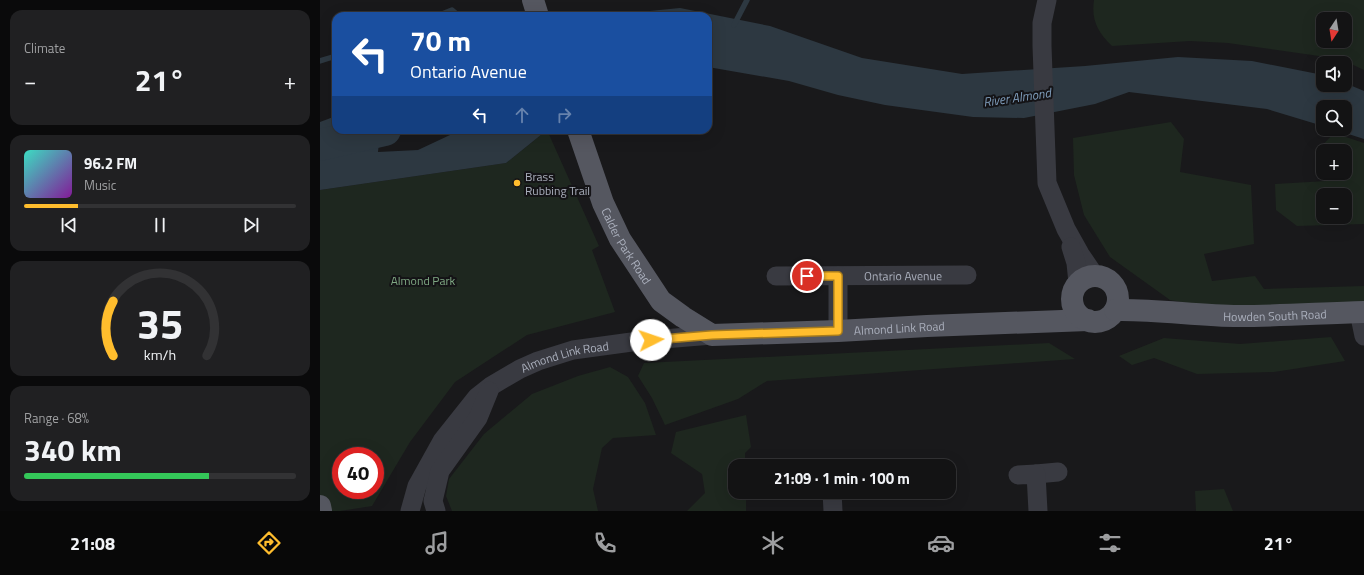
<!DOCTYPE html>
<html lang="en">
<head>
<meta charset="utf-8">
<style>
  body { margin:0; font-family:"Titillium Web",sans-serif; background:#202022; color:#f1f3f6; height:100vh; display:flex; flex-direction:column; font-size:15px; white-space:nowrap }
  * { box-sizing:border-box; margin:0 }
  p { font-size:13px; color:#9d9ea0 }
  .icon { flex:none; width:22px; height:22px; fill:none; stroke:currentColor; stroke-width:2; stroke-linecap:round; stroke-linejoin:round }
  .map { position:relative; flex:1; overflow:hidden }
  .drawer { display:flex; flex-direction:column; gap:10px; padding:10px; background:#0a0a0b; width:320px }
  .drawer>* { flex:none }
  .top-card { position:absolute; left:12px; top:12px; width:380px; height:122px; border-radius:12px; box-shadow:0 4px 16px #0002,0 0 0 1px #323234; background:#1a4fa0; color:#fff; overflow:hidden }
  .needle { width:26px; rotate:192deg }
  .fabs { position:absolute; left:996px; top:12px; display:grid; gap:8px }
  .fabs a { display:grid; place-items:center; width:36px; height:36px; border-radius:8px; background:#131314; box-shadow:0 4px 16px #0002,0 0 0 1px #323234; font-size:20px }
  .speed { position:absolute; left:12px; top:447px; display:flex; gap:8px; font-size:20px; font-weight:700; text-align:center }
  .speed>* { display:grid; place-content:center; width:52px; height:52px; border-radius:50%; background:#131314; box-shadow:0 4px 16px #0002,0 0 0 1px #323234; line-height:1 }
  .speed .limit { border:6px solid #d22; background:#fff; color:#111 }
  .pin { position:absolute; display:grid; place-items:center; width:34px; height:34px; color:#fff; margin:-17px; border:2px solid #fff; border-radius:50%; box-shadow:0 1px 4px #0007 }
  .me { position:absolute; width:44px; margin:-22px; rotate:86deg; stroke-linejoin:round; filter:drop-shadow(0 0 3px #0008) }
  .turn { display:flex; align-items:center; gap:14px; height:84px; padding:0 12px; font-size:18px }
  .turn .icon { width:52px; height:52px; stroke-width:2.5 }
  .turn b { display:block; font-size:28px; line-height:34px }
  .lanes { display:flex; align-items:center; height:38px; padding:0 12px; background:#0003; justify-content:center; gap:20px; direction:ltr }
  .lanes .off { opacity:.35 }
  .big { font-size:30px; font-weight:700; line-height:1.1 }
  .drawer .widget { flex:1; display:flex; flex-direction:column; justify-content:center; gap:6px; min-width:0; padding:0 14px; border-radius:12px; background:#202022 }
  .drawer .dial { align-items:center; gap:0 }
  .dial svg { height:104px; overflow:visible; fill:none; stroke:#323234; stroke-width:7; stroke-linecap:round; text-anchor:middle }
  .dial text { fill:#f1f3f6; stroke:none }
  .song { display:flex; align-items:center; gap:12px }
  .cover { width:48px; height:48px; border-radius:6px; background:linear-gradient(135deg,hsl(170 70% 55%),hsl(290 70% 35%)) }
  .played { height:4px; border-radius:2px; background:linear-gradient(90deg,#ffbd2d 20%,#323234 20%) }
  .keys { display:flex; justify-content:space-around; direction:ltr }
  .heat { display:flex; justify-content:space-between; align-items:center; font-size:22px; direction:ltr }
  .charge { height:6px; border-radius:3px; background:linear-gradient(90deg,#34c759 68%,#323234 0) }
  .trip { position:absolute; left:408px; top:459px; width:228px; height:40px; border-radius:12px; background:#131314; box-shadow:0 4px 16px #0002,0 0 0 1px #323234; font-weight:700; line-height:40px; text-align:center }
  .tab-bar { display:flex; height:64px; justify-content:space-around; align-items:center; background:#080808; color:#9d9ea0 }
  .tab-bar .icon { width:28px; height:28px }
  .tab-bar .on { color:#ffbd2d }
  .tab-bar b { font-size:18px; color:#f1f3f6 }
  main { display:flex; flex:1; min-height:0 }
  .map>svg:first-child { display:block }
  .green { fill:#1e271f; fill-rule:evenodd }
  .water { fill:#2d3841 }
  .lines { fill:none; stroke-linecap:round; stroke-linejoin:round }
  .stream { stroke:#2d3841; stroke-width:5.5 }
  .river { stroke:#2d3841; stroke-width:32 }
  .minor { stroke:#393a41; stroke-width:19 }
  .major { stroke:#555760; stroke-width:22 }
  .route-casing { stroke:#a67b1d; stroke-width:10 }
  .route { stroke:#ffbd2d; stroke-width:7 }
  .poi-dot { fill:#ffbd2d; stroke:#141316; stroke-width:1.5 }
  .labels { text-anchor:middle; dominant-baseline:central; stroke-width:4; stroke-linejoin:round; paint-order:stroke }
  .poi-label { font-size:12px; fill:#aaafbc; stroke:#141316; text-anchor:start }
  .street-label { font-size:12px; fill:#aaafbc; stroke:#141316 }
  .park-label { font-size:12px; fill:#7fa883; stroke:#141316 }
  .water-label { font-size:13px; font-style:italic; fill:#7e9cba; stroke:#141316 }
</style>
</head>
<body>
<main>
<section class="drawer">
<div class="widget"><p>Climate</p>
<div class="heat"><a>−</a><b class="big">21°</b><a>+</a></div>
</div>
<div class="widget">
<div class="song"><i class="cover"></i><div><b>96.2 FM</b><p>Music</p></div></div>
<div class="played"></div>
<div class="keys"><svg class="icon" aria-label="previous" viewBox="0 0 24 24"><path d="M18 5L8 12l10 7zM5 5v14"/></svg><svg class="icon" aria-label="pause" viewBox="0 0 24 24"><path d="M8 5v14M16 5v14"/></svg><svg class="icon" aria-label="next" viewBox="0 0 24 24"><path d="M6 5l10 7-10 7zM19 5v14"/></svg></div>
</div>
<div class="widget dial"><svg viewBox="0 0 100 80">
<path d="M14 69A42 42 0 1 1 86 69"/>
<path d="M14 69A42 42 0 0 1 14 27" stroke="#ffbd2d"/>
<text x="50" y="56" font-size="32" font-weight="700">35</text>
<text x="50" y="72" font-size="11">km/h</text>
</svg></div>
<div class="widget"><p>Range · 68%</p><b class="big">340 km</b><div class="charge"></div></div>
</section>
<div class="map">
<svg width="1044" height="511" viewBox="0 0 1044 511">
  <rect width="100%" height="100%" fill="#19191b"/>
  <!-- green -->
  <g class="green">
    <path d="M774,0H1044V70L1029,63L1006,57L908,43L870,41L792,46C778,32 771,21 774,0ZM1003,19H1025V41H1003Z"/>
    <polygon points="851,122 864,139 860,172 931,185 934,244 884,254 892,281 935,276 944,289 1044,286 1044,304 901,309 850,300 790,257 764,215 754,175 753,138"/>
    <path d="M227,130L279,246L272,250L295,312L207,335L135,382L90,442L52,506L20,511H0V190L186,163ZM21,456H55V490H21Z"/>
    <path d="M1014,133L1044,143V224L977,226L956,210L955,184L1023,180L1018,173H1025V151H1003V154L999,149ZM1003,195H1025V217H1003Z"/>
    <polygon points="1011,337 1025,361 954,372 877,374 834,358 812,365 799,356 844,338 920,344"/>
    <polygon points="729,343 755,359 447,381 418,399 345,425 332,398 318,376 324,363"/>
    <polygon points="290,367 308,377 325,403 336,435 293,438 282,448 273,489 278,511 132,511 126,496 129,479 164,434 212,394 258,376"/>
    <polygon points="426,415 431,447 425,453 425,466 415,466 415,492 426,492 426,511 367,511 385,493 382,474 351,453 356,432"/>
    <polygon points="904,489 913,511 876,511 875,491"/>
  </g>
  <!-- water -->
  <g class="water">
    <polygon points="360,8 450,26 542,58 642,74 765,66 858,57 932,61 1003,75 1003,85 1025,85 1025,83 1044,91 1044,139 1013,129 1025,129 1025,107 1003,107 1003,126 947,109 809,92 775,104 704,118 653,117 565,105 518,95 469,81 388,67 388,16 279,16"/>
    <polygon points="16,116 16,130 21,130 15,134 2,154 43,130 91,130 82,132 59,142 58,152 98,150 130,135 136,130 227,130 186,163 0,190 0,122"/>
  </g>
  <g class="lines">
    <!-- stream -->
    <g class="stream">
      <polyline points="117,16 132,10 139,16"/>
      <polyline points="414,25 427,0"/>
      <polyline points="0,61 16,56"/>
    </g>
    <!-- river -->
    <polyline class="river" points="0,145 65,130"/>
    <!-- minor -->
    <g class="minor">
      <polyline points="727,0 722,23 722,46 727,183 746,229 760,254 775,276"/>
      <polyline points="751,247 756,263 758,283"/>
      <path id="s1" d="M456,276L647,275"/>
      <polyline points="518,276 518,331"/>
      <polyline points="1039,312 1044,336"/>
      <polyline points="716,474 738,472"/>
      <polyline points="698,475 716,474 718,511"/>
      <polyline points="512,492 513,511"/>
      <path id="s2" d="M90,511L97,486L122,441L157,397L171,386L200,369L218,361L253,350L319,341L392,335"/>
      <polyline points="116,511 113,501 120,471 158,418 169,391"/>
    </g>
    <!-- major -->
    <g class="major">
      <polyline points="213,0 218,16"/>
      <path id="s3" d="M258,130L283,203L300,239L341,301L363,317L392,335L518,331L607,326L768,320"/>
      <circle cx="775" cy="299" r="23"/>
      <path id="s4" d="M795,310C837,309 878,316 919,316C961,316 1003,313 1044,312"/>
      <polyline points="0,506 1,511"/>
    </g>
  </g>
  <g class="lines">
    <!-- route casing -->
    <g class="route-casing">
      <polyline id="route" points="331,340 392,335 518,331 518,276 487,276"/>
    </g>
    <!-- route -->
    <use href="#route" class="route"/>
  </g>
  <!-- markers -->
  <circle class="poi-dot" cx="197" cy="183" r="4"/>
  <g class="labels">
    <!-- poi labels -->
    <g class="poi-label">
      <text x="205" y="176">Brass<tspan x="205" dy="14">Rubbing Trail</tspan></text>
    </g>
    <!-- street labels -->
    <g class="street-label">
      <text stroke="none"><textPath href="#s3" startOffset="126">Calder Park Road</textPath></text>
      <text stroke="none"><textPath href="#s1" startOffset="127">Ontario Avenue</textPath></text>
      <text stroke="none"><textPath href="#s4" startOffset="160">Howden South Road</textPath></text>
      <text stroke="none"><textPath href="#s3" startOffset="440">Almond Link Road</textPath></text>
      <text stroke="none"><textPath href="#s2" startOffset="232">Almond Link Road</textPath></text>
    </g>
    <!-- park labels -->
    <g class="park-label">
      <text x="103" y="280">Almond Park</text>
    </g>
    <!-- water labels -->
    <g class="water-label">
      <text transform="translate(697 97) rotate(-8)">River Almond</text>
    </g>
  </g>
</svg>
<div class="fabs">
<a><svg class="needle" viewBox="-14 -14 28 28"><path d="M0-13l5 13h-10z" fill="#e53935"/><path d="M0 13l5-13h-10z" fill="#9d9ea0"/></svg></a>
<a><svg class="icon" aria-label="sound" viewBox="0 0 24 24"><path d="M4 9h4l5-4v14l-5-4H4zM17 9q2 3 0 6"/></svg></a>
<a><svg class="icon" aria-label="search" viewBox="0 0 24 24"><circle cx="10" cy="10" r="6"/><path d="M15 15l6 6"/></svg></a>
<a>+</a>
<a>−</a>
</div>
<div class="speed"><div class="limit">40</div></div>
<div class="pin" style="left:487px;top:276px;background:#d93025"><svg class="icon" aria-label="arrive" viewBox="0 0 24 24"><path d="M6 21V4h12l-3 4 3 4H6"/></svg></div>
<svg class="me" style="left:331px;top:340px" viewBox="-20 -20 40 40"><circle r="19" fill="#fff"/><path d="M0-13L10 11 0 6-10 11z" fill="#ffbd2d"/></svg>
<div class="trip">21:09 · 1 min · 100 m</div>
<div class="top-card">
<div class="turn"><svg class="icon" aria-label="left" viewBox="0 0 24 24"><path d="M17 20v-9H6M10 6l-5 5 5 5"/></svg><div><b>70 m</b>Ontario Avenue</div></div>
<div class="lanes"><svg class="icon" aria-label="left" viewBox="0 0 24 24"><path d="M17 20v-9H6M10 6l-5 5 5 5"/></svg><svg class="icon off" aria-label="ahead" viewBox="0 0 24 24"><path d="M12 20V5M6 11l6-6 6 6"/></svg><svg class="icon off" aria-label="right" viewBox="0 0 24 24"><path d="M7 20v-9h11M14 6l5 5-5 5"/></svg></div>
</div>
</div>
</main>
<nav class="tab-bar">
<b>21:08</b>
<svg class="icon on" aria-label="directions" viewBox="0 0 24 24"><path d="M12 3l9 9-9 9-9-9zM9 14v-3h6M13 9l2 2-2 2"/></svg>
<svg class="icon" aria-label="music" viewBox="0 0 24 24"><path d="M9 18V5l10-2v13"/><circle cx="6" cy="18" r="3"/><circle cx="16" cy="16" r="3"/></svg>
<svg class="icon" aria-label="phone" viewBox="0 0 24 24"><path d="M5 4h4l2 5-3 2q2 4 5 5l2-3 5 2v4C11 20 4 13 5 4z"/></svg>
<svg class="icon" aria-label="climate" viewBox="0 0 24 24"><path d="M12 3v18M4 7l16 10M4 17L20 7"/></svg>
<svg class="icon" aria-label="car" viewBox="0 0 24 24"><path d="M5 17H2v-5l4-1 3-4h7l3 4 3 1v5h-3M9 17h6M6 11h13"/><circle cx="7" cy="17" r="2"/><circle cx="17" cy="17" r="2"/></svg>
<svg class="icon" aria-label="filters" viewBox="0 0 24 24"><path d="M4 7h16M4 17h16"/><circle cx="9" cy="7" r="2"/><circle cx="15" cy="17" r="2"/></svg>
<b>21°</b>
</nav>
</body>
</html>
